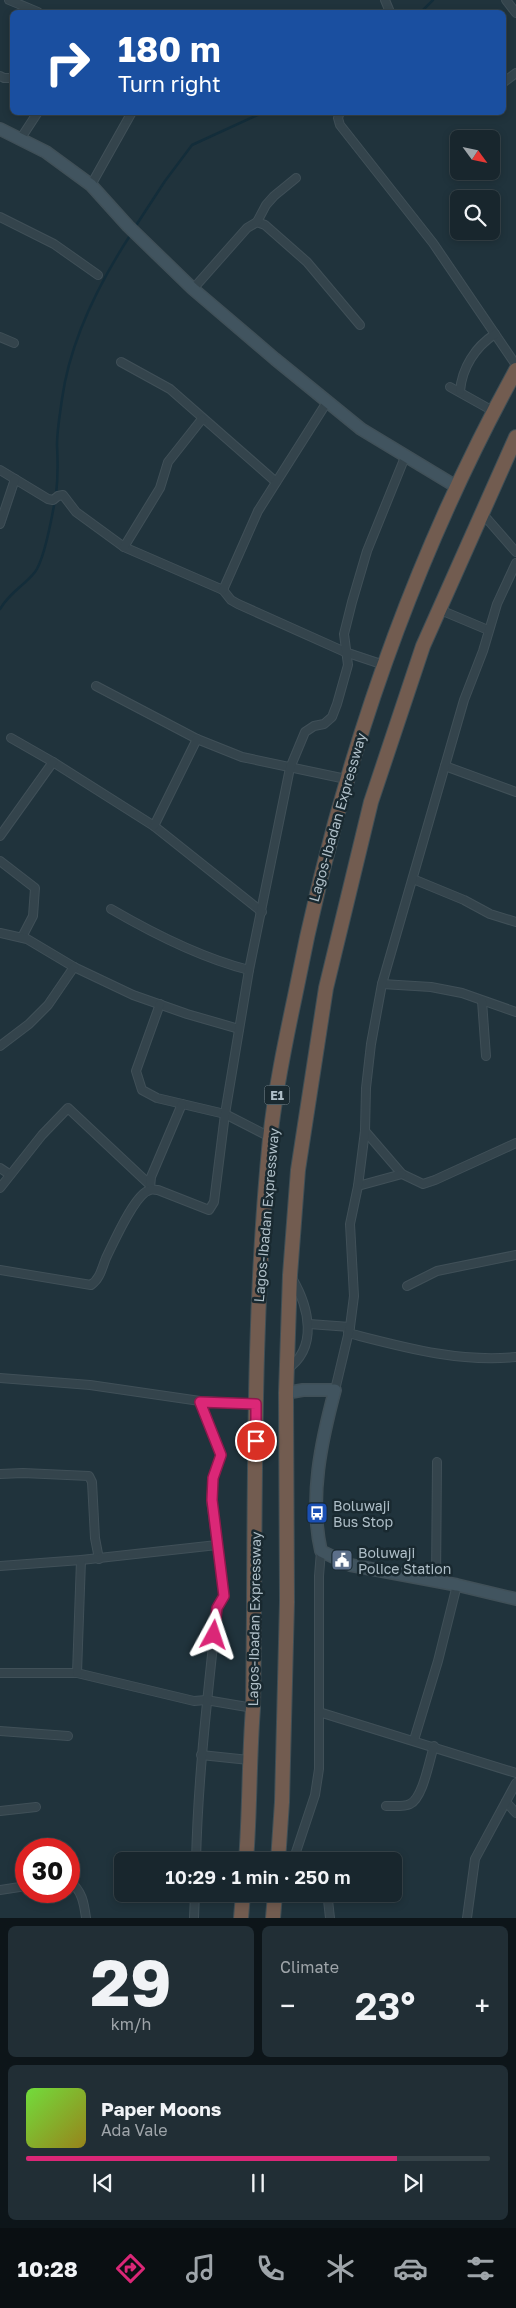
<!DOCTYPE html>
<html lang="en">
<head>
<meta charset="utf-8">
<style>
  body { margin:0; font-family:"Golos Text",sans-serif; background:#212e35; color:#f1f3f6; height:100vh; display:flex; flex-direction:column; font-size:19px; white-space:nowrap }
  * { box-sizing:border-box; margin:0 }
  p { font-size:16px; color:#9fa5aa }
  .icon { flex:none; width:28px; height:28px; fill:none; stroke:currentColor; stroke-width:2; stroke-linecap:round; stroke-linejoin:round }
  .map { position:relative; height:1918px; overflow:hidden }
  .panel { display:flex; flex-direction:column; gap:8px; padding:8px; background:#0d1519; flex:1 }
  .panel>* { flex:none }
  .guide { position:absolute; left:10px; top:10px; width:496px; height:105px; border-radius:8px; box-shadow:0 2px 8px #0003,0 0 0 1px #364349; background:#1a4fa0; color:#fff; overflow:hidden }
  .needle { width:32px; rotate:123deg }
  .fabs { position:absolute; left:450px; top:130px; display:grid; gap:10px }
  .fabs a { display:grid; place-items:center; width:50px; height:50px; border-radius:8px; background:#18262d; box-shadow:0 2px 8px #0003,0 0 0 1px #364349; font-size:25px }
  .speed { position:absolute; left:15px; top:1838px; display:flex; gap:10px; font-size:25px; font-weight:700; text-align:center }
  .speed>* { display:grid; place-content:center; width:65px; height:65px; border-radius:50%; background:#18262d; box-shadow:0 2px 8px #0003,0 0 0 1px #364349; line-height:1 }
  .speed .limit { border:8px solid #d22; background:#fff; color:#111 }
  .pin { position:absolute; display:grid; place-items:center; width:42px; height:42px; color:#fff; margin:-21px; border:2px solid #fff; border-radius:50%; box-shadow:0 1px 5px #0007 }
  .me { position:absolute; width:55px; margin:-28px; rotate:5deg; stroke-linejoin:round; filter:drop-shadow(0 0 4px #0008) }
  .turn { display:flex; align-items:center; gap:18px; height:105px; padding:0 25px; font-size:22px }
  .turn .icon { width:65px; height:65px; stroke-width:2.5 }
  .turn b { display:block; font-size:35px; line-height:42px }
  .big { font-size:38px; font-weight:600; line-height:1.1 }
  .panel .widget { flex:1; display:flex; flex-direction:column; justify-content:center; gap:8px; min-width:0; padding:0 18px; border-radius:8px; background:#212e35 }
  .panel .dial { align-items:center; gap:0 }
  .dial b { font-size:65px; line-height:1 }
  .song { display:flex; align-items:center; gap:15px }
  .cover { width:60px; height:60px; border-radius:8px; background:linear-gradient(135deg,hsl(100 70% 55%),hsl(50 70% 35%)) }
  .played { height:5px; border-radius:2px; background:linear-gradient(90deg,#db2777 80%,#364349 80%) }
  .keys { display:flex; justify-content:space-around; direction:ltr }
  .heat { display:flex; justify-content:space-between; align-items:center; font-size:28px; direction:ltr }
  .panel .tiles { flex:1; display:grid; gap:8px; grid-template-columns:1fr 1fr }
  .widget:last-child { grid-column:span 2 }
  .trip { position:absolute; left:114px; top:1852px; width:288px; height:50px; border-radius:8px; background:#18262d; box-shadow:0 2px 8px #0003,0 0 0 1px #364349; font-weight:600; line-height:50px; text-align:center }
  .tabs { display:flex; height:80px; justify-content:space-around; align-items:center; background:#0a0f12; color:#9fa5aa }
  .tabs .icon { width:35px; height:35px }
  .tabs .current { color:#db2777 }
  .tabs b { font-size:22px; color:#f1f3f6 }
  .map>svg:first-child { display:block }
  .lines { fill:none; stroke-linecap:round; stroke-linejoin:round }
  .stream { stroke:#132d3a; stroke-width:2.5 }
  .street-casing { stroke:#405058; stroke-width:10 }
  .secondary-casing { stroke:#405058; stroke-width:14 }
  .highway-casing { stroke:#3f4f56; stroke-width:16 }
  .street { stroke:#34444c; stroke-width:8 }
  .secondary { stroke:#41545f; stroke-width:11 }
  .highway { stroke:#725c50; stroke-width:14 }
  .route-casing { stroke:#8e194d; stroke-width:12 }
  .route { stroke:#db2777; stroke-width:9 }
  .labels { text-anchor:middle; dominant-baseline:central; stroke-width:5; stroke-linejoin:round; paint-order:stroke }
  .shield { fill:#192930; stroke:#82929a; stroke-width:1 }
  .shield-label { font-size:12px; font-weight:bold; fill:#afbfc8 }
  .street-label { font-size:14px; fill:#afbfc8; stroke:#192930 }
  .poi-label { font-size:14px; fill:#afbfc8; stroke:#192930; text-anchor:start }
</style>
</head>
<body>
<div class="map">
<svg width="516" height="1918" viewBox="0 0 516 1918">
  <rect width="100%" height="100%" fill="#20333c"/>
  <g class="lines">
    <!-- stream -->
    <g class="stream">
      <polyline points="421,12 433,0"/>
      <polyline points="135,227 165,181 192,145 264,112"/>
      <path d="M56,495C58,478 58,463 57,445C57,430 60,414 62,399C70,341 99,283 131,234"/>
      <path d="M0,609C11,591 24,586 35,572C44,560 52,517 55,500"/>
    </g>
    <!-- street casing -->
    <g class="street-casing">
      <g id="street">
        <polyline points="9,0 38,12"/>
        <polyline points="385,0 390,12"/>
        <polyline points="506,0 516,13"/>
        <polyline points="0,76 4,78 12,78"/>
        <polyline points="504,82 516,73"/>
        <polyline points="340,112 338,118 340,125 433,243 516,365"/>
        <polyline points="21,138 38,112"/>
        <polyline points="91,185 132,112"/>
        <polyline points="0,217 54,244 98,275"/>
        <polyline points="257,222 265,225 307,262 360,325"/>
        <polyline points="193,289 247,228 257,222 266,205 274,196 296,178"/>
        <polyline points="0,337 14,343"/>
        <polyline points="121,362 170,389 276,482"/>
        <polyline points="450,387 493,411"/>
        <path d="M460,391C462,368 475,347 495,334"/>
        <polyline points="0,470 48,499 53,500 58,496 63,495 76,512 124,547 223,590 231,600 238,604 345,652 384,665"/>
        <polyline points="481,512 516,552"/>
        <polyline points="0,524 15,479"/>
        <polyline points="124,547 160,488 168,462 202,419"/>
        <polyline points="223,590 258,511 327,402"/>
        <polyline points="438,609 488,630"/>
        <polyline points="96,686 197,739 242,757 346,779"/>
        <polyline points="11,738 53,762 154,826 262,912"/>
        <polyline points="445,766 516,792"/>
        <polyline points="154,826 197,739"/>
        <polyline points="0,836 53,762"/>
        <polyline points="0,861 35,888 33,916 22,937"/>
        <polyline points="413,879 464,900 490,914 516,922"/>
        <path d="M111,909C154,934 201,958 249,970"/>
        <polyline points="0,933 27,939 74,967 133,995 187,1014 239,1029"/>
        <polyline points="382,984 431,987 462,993 516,1012"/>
        <polyline points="482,1001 486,1056"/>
        <polyline points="160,1004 136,1071 142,1090 157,1098 225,1114 270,1137"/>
        <polyline points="0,1046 29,1024 48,1005 74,967"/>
        <polyline points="365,1131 402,1174 423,1184 435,1180 516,1143"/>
        <polyline points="0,1168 9,1174"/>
        <polyline points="358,1186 402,1174"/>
        <polyline points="0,1188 42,1135 68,1108 149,1184"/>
        <polyline points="150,1188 151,1177 182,1104"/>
        <path d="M0,1270L91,1285C100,1279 102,1268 106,1258C113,1244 135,1193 150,1190C153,1189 155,1190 158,1190L209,1210L214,1202L225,1114L249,970L290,768L305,732L314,726L324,724L332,717L337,704L348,665L344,634L352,602L367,551L405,457"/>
        <polyline points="407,1286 437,1271 516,1255"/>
        <polyline points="309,1324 350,1327"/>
        <path d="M348,1333C403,1347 459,1363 516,1357"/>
        <path d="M286,1370C319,1348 309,1307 292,1278"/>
        <polyline points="0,1378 90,1385 200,1401 256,1404"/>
        <polyline points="335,1390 350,1327 354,1296 350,1224 358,1186 365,1131 366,1088 371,1044 382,984 464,700 483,651 497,604 516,563"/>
        <polyline points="0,1474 23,1473 89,1476 92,1482 95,1538 99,1559"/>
        <polyline points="0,1566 81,1560 217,1545"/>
        <polyline points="436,1582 437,1462"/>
        <polyline points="0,1673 77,1673 194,1701 206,1700 253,1708"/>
        <polyline points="77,1673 81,1560"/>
        <polyline points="319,1712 516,1773"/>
        <polyline points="0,1731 68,1736"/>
        <polyline points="414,1740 438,1661 457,1585"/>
        <polyline points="201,1755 249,1760"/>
        <polyline points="506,1802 516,1813"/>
        <path d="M386,1806C393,1806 404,1807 410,1804C423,1798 429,1761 434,1746"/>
        <polyline points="0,1811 36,1807"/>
        <path d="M196,1861C198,1776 208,1693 217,1608L224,1596L211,1500L213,1478L221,1455L200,1401"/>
        <polyline points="293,1861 315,1795 319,1769 319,1576 321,1551"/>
        <path d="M69,1881C82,1890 84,1903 86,1918"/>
        <polyline points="0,1890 26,1886"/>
        <polyline points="322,1894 328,1900 330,1918"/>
        <polyline points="194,1918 195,1894"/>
        <polyline points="467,1918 475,1859 516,1783"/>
      </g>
    </g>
    <!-- secondary casing -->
    <g class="secondary-casing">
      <g id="secondary">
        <polyline points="0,129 46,152 91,185 128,226 193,289 275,359 361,429 457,487"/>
        <path d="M286,1393L303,1390H335C321,1442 309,1498 321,1551L350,1565L457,1585L516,1599"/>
      </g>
    </g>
    <!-- highway casing -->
    <g class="highway-casing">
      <g id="highway">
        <path d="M246,1861C250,1810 249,1759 253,1708C256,1519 251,1328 270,1139C275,1091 285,1043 295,996C337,778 409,565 516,370"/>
        <polyline points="278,1861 282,1802 287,1602 286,1393 290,1275 298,1170 326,988 371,802 423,646 516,437"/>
        <polyline points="241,1918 243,1894"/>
        <polyline points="273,1918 275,1894"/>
      </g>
    </g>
    <!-- street -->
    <use href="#street" class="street"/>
    <!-- secondary -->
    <use href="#secondary" class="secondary"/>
    <!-- highway -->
    <use href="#highway" class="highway"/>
  </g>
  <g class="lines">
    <!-- route casing -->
    <g class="route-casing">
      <polyline id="route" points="214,1635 217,1608 224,1596 212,1500 213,1478 221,1455 200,1402 256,1404 256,1441"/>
    </g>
    <!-- route -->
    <use href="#route" class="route"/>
  </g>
  <!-- icons -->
  <defs>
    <g id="bus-square" transform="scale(1.125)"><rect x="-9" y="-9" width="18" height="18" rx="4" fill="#1a4fb4" stroke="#192930"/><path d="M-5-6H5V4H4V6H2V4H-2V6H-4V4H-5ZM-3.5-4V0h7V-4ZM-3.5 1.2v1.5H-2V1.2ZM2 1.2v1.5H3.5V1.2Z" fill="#fff"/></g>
    <g id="civic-square" transform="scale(1.125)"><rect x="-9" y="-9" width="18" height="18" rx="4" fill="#5c6f8a" stroke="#192930"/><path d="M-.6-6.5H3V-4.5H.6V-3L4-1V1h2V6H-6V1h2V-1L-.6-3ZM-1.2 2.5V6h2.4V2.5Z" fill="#fff"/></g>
  </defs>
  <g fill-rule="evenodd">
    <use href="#bus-square" x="317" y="1513"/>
    <use href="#civic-square" x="342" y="1560"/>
  </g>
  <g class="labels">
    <!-- shield labels -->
    <rect class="shield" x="264.5" y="1085.5" width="25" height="19" rx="4"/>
    <g class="shield-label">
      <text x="277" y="1095">E1</text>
    </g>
    <!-- street labels -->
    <g class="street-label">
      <text transform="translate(337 817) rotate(-74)">Lagos-Ibadan Expressway</text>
      <text transform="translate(266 1215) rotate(-85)">Lagos-Ibadan Expressway</text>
      <text transform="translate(254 1619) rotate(-89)">Lagos-Ibadan Expressway</text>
    </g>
    <!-- poi labels -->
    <g class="poi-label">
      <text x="333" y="1505">Boluwaji<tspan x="333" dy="16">Bus Stop</tspan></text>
      <text x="358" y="1552">Boluwaji<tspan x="358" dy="16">Police Station</tspan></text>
    </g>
  </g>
</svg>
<div class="fabs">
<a><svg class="needle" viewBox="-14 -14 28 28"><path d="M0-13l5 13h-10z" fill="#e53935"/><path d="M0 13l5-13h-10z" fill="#9fa5aa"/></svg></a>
<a><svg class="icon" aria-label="search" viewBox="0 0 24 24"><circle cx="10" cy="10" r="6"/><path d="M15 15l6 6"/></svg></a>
</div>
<div class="speed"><div class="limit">30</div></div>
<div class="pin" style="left:256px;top:1441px;background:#d93025"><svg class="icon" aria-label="arrive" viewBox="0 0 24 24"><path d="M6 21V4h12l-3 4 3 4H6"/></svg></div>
<svg class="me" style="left:214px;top:1635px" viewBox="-20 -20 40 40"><path d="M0-17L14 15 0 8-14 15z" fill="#db2777" stroke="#fff" stroke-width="4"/></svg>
<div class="trip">10:29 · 1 min · 250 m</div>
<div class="guide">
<div class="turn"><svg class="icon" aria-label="right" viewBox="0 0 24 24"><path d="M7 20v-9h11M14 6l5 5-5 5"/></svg><div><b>180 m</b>Turn right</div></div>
</div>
</div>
<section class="panel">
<div class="tiles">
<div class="widget dial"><b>29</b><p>km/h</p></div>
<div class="widget"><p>Climate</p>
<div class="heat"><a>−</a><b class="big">23°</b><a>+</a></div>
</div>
<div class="widget">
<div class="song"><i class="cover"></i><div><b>Paper Moons</b><p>Ada Vale</p></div></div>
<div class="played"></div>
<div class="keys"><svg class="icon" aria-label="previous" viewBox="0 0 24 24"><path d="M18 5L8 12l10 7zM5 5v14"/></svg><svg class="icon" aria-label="pause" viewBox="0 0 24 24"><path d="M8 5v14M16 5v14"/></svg><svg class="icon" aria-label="next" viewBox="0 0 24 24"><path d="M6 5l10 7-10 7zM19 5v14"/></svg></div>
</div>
</div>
</section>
<nav class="tabs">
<b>10:28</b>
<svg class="icon current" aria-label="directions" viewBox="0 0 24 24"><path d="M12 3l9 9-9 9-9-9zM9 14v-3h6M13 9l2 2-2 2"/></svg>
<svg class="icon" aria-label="music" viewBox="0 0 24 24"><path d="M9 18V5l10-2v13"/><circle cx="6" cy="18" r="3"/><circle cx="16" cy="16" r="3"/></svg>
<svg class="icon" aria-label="phone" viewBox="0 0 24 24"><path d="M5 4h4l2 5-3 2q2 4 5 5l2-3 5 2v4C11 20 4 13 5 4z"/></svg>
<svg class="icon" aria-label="climate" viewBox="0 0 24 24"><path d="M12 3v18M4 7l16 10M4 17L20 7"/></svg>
<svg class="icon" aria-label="car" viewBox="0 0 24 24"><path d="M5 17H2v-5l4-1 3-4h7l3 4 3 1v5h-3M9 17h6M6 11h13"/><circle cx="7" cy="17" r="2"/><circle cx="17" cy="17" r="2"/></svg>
<svg class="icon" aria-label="filters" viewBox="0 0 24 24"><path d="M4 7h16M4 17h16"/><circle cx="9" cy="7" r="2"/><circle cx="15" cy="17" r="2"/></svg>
</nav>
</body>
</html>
